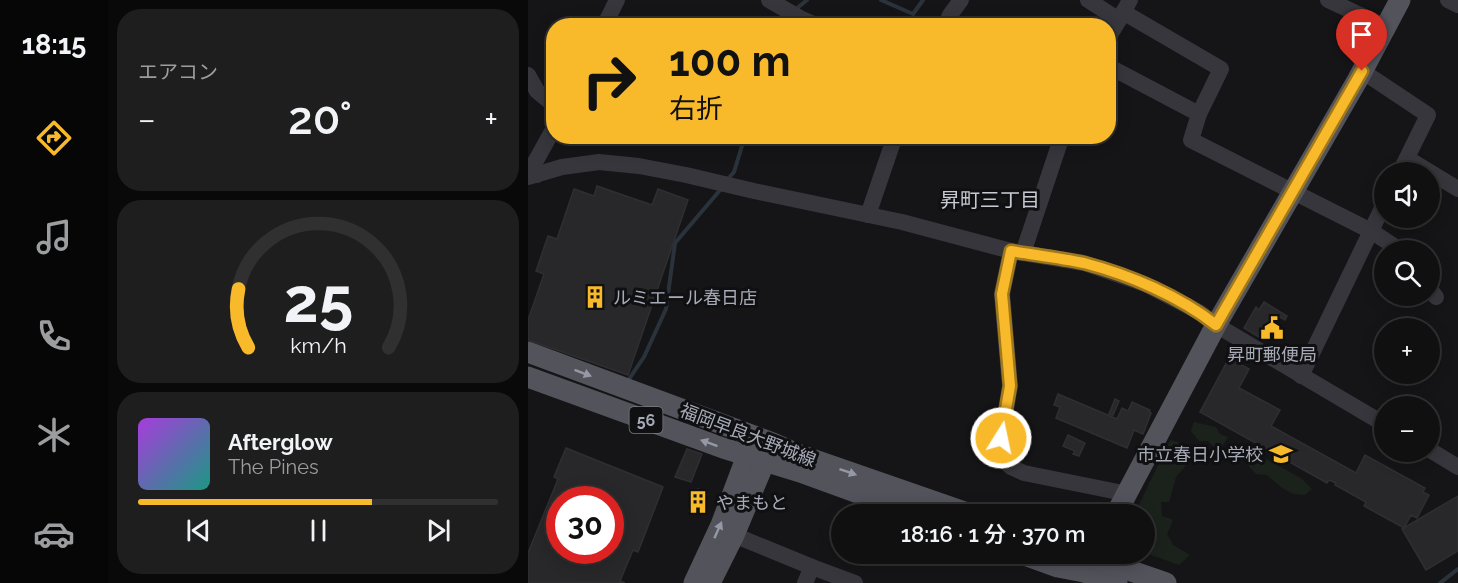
<!DOCTYPE html>
<html lang="ja">
<head>
<meta charset="utf-8">
<style>
  body { margin:0; font-family:Raleway,"Noto Sans JP",sans-serif; background:#1e1e1f; color:#f1f3f6; height:100vh; display:flex; flex-direction:column; font-size:22px; white-space:nowrap }
  * { box-sizing:border-box; margin:0 }
  p { font-size:20px; color:#9c9d9f }
  .icon { flex:none; width:33px; height:33px; fill:none; stroke:currentColor; stroke-width:2; stroke-linecap:round; stroke-linejoin:round }
  .map { position:relative; flex:1; overflow:hidden }
  .side { display:flex; flex-direction:column; gap:9px; padding:9px; background:#090909; width:420px }
  .side>* { flex:none }
  .guide { position:absolute; left:18px; top:18px; width:570px; height:126px; border-radius:24px; box-shadow:0 3px 15px #0003,0 0 0 2px #303031; background:#f8ba2b; color:#111; overflow:hidden }
  .buttons { position:absolute; left:846px; top:162px; display:grid; gap:12px }
  .buttons a { display:grid; place-items:center; width:66px; height:66px; border-radius:50%; background:#101011; box-shadow:0 3px 15px #0003,0 0 0 2px #303031; font-size:30px }
  .speed { position:absolute; left:18px; top:486px; display:flex; gap:12px; font-size:30px; font-weight:700; text-align:center }
  .speed>* { display:grid; place-content:center; width:78px; height:78px; border-radius:50%; background:#101011; box-shadow:0 3px 15px #0003,0 0 0 2px #303031; line-height:1 }
  .speed .limit { border:9px solid #d22; background:#fff; color:#111 }
  .pin { position:absolute; display:grid; place-items:center; width:51px; height:51px; color:#fff; margin:-62px -26px; border-radius:50% 50% 50% 0; rotate:-45deg; box-shadow:0 0 6px #0007 }
  .pin .icon { rotate:45deg }
  .me { position:absolute; width:66px; margin:-33px; rotate:10deg; stroke-linejoin:round; filter:drop-shadow(0 0 4px #0008) }
  .turn { display:flex; align-items:center; gap:21px; height:126px; padding:0 24px; font-size:27px }
  .turn .icon { width:78px; height:78px; stroke-width:2.5 }
  .turn b { display:block; font-size:42px; line-height:51px }
  .big { font-size:45px; font-weight:600; line-height:1.1 }
  .side .tile { flex:1; display:flex; flex-direction:column; justify-content:center; gap:9px; min-width:0; padding:0 21px; border-radius:24px; background:#1e1e1f }
  .side .dial { align-items:center; gap:0 }
  .dial svg { height:156px; overflow:visible; fill:none; stroke:#303031; stroke-width:7; stroke-linecap:round; text-anchor:middle }
  .dial text { fill:#f1f3f6; stroke:none }
  .song { display:flex; align-items:center; gap:18px }
  .cover { width:72px; height:72px; border-radius:9px; background:linear-gradient(135deg,hsl(280 70% 55%),hsl(170 70% 35%)) }
  .played { height:6px; border-radius:3px; background:linear-gradient(90deg,#f8ba2b 65%,#303031 65%) }
  .keys { display:flex; justify-content:space-around; direction:ltr }
  .heat { display:flex; justify-content:space-between; align-items:center; font-size:33px; direction:ltr }
  .trip { position:absolute; left:303px; top:504px; width:324px; height:60px; border-radius:30px; background:#101011; box-shadow:0 3px 15px #0003,0 0 0 2px #303031; font-weight:600; line-height:60px; text-align:center }
  main { display:flex; flex:1; min-height:0 }
  .menu { display:flex; flex-direction:column; width:108px; justify-content:space-around; align-items:center; background:#060607; color:#9c9d9f }
  .menu .icon { width:42px; height:42px }
  .menu .current { color:#f8ba2b }
  .menu b { font-size:27px; color:#f1f3f6 }
  .map>svg:first-child { display:block }
  .green { fill:#1b221c }
  .lines { fill:none; stroke-linecap:round; stroke-linejoin:round }
  .stream { stroke:#2a333b; stroke-width:4 }
  .building { fill:#28282b; stroke:#2f2f33; stroke-width:1.5; fill-rule:evenodd }
  .minor { stroke:#36363c; stroke-width:16 }
  .major { stroke:#52535b; stroke-width:21 }
  .oneway { fill:#9599a5 }
  .route-casing { stroke:#a1791c; stroke-width:15 }
  .route { stroke:#f8ba2b; stroke-width:10 }
  .labels { text-anchor:middle; dominant-baseline:central; stroke-width:6; stroke-linejoin:round; paint-order:stroke }
  .shield { fill:#101012; stroke:#797c86; stroke-width:1.5 }
  .shield-label { font-size:16px; font-weight:bold; fill:#a6abb7 }
  .poi-label { font-size:18px; fill:#a6abb7; stroke:#101012; text-anchor:start }
  .street-label { font-size:18px; fill:#a6abb7; stroke:#101012 }
  .neighbourhood-label { font-size:20px; fill:#c7cad3; stroke:#101012 }
</style>
</head>
<body>
<main>
<nav class="menu">
<b>18:15</b>
<svg class="icon current" aria-label="directions" viewBox="0 0 24 24"><path d="M12 3l9 9-9 9-9-9zM9 14v-3h6M13 9l2 2-2 2"/></svg>
<svg class="icon" aria-label="music" viewBox="0 0 24 24"><path d="M9 18V5l10-2v13"/><circle cx="6" cy="18" r="3"/><circle cx="16" cy="16" r="3"/></svg>
<svg class="icon" aria-label="phone" viewBox="0 0 24 24"><path d="M5 4h4l2 5-3 2q2 4 5 5l2-3 5 2v4C11 20 4 13 5 4z"/></svg>
<svg class="icon" aria-label="climate" viewBox="0 0 24 24"><path d="M12 3v18M4 7l16 10M4 17L20 7"/></svg>
<svg class="icon" aria-label="car" viewBox="0 0 24 24"><path d="M5 17H2v-5l4-1 3-4h7l3 4 3 1v5h-3M9 17h6M6 11h13"/><circle cx="7" cy="17" r="2"/><circle cx="17" cy="17" r="2"/></svg>
</nav>
<section class="side">
<div class="tile"><p>エアコン</p>
<div class="heat"><a>−</a><b class="big">20°</b><a>+</a></div>
</div>
<div class="tile dial"><svg viewBox="0 0 100 80">
<path d="M14 69A42 42 0 1 1 86 69"/>
<path d="M14 69A42 42 0 0 1 9 39" stroke="#f8ba2b"/>
<text x="50" y="56" font-size="32" font-weight="700">25</text>
<text x="50" y="72" font-size="11">km/h</text>
</svg></div>
<div class="tile">
<div class="song"><i class="cover"></i><div><b>Afterglow</b><p>The Pines</p></div></div>
<div class="played"></div>
<div class="keys"><svg class="icon" aria-label="previous" viewBox="0 0 24 24"><path d="M18 5L8 12l10 7zM5 5v14"/></svg><svg class="icon" aria-label="pause" viewBox="0 0 24 24"><path d="M8 5v14M16 5v14"/></svg><svg class="icon" aria-label="next" viewBox="0 0 24 24"><path d="M6 5l10 7-10 7zM19 5v14"/></svg></div>
</div>
</section>
<div class="map">
<svg width="930" height="583" viewBox="0 0 930 583">
  <rect width="100%" height="100%" fill="#151517"/>
  <!-- green -->
  <g class="green">
    <polygon points="666,422 688,427 692,434 700,437 695,445 687,448 680,441 671,441 663,431"/>
    <polygon points="642,440 656,444 659,464 648,477 641,502 633,502 634,516 645,520 639,534 645,545 662,555 651,565 617,553 616,514 610,514 609,509"/>
    <polygon points="727,453 773,478 784,489 777,495 766,494 754,488 739,475 728,474 718,463 717,456"/>
  </g>
  <g class="lines">
    <!-- stream -->
    <g class="stream">
      <polyline points="353,0 385,14 395,0"/>
      <polyline points="268,9 279,0"/>
      <polyline points="255,26 261,17"/>
      <polyline points="199,180 206,172 217,136"/>
      <polyline points="99,382 116,357 138,309 147,243 193,189"/>
      <polyline points="912,583 930,569"/>
    </g>
  </g>
  <!-- building -->
  <g class="building">
    <polygon points="69,186 124,205 130,189 160,200 100,375 0,340 0,320 16,274 8,271 20,236 29,239 46,189 66,196"/>
    <polygon points="736,302 759,316 757,320 750,316 736,340 716,328 728,307 731,310"/>
    <polygon points="701,358 721,369 711,388 752,410 743,426 828,473 837,455 897,488 895,492 901,495 889,518 883,515 876,528 836,506 838,502 807,485 808,483 801,480 799,483 672,412"/>
    <polygon points="530,394 589,419 594,408 600,411 604,402 622,410 621,412 623,413 615,434 606,430 599,448 528,418 532,407 526,405"/>
    <polygon points="587,399 591,401 585,415 581,414"/>
    <polygon points="540,435 557,443 551,456 545,454 547,451 535,446"/>
    <path d="M38,448L135,487L110,552L105,550L92,581L97,583H0V553L30,479L26,477ZM32,500H82V550H32Z"/>
    <polygon points="159,449 174,454 163,482 147,477"/>
    <polygon points="170,489 179,494 171,513 161,511"/>
    <polygon points="930,496 930,551 898,570 874,529"/>
  </g>
  <g class="lines">
    <!-- minor -->
    <g class="minor">
      <polyline points="241,0 272,18 290,26"/>
      <polyline points="560,0 591,20 602,0"/>
      <polyline points="800,0 858,27"/>
      <polyline points="920,0 930,5"/>
      <polyline points="595,12 693,69 671,114"/>
      <polyline points="76,26 89,0"/>
      <polyline points="417,26 422,15 433,0"/>
      <polyline points="580,38 591,20"/>
      <polyline points="580,66 671,114 663,140 843,231 773,376"/>
      <polyline points="834,71 900,115 872,172"/>
      <polyline points="0,75 9,91 26,105"/>
      <polyline points="879,158 930,189"/>
      <polyline points="9,175 6,164 26,128"/>
      <polyline points="0,177 34,167 71,162 111,166 158,175 226,191 374,222 483,251 556,263 617,284 671,312 688,325 856,424"/>
      <polyline points="856,204 843,231 872,250"/>
      <polyline points="340,215 367,136"/>
      <polyline points="483,251 474,294 482,386 473,438 473,457 483,467 496,473 600,494"/>
      <polyline points="495,253 534,136"/>
      <polyline points="902,289 908,297"/>
      <polyline points="902,450 930,467"/>
      <polyline points="206,535 284,567 327,583"/>
      <polyline points="277,583 284,567"/>
    </g>
    <!-- major -->
    <g class="major">
      <polyline points="0,352 245,443 272,455 442,514"/>
      <polyline points="0,377 195,448 272,472 388,514"/>
      <polyline points="588,514 688,325 830,79 872,0"/>
      <polyline points="494,554 530,567 556,572 589,583"/>
      <polyline points="554,554 638,583"/>
      <polyline points="166,583 193,525 223,445"/>
      <polyline points="182,583 206,535 242,449"/>
    </g>
  </g>
  <!-- one-way arrows -->
  <defs><path id="oneway-solid" d="M-6-.8H1V-3.2L6.5 0L1 3.2V.8H-6Z" transform="scale(1.5)"/></defs>
  <g class="oneway">
    <use href="#oneway-solid" transform="translate(55 373) rotate(21)"/>
    <use href="#oneway-solid" transform="translate(181 443) rotate(-160)"/>
    <use href="#oneway-solid" transform="translate(320 472) rotate(19)"/>
    <use href="#oneway-solid" transform="translate(190 530) rotate(-66)"/>
  </g>
  <g class="lines">
    <!-- route casing -->
    <g class="route-casing">
      <path id="route" d="M473,438L482,386L474,294L483,251C507,255 532,258 556,263C602,275 651,296 688,325L834,71"/>
    </g>
    <!-- route -->
    <use href="#route" class="route"/>
  </g>
  <!-- icons -->
  <defs>
    <g id="building-bare" transform="scale(1.8)"><path d="M-4-6H4V6H1V3H-1V6H-4ZM-2.5-4.3h1.7v1.8h-1.7ZM.8-4.3h1.7v1.8H.8ZM-2.5-1h1.7V.8h-1.7ZM.8-1h1.7V.8H.8Z" fill="#f8ba2b" stroke="#101012" stroke-width="2.5" paint-order="stroke"/></g>
    <g id="civic-bare" transform="scale(1.8)"><path d="M-.6-6.5H3V-4.5H.6V-3L4-1V1h2V6H-6V1h2V-1L-.6-3ZM-1.2 2.5V6h2.4V2.5Z" fill="#f8ba2b" stroke="#101012" stroke-width="2.5" paint-order="stroke"/></g>
    <g id="school-bare" transform="scale(1.8)"><path d="M0-5L7-2L0 1L-7-2ZM-4 1L0 2.5L4 1V4Q0 6-4 4Z" fill="#f8ba2b" stroke="#101012" stroke-width="2.5" paint-order="stroke"/></g>
  </defs>
  <g fill-rule="evenodd">
    <use href="#building-bare" x="67" y="297"/>
    <use href="#civic-bare" x="744" y="328"/>
    <use href="#school-bare" x="753" y="454"/>
    <use href="#building-bare" x="170" y="502"/>
  </g>
  <g class="labels">
    <!-- shield labels -->
    <rect class="shield" x="101.5" y="407" width="33" height="26" rx="4.5"/>
    <g class="shield-label">
      <text x="118" y="420">56</text>
    </g>
    <!-- poi labels -->
    <g class="poi-label">
      <text x="85" y="297">ルミエール春日店</text>
      <text x="744" y="354" text-anchor="middle">昇町郵便局</text>
      <text x="735" y="454" text-anchor="end">市立春日小学校</text>
      <text x="188" y="502">やまもと</text>
    </g>
    <!-- street labels -->
    <g class="street-label">
      <text transform="translate(220 435) rotate(21)">福岡早良大野城線</text>
    </g>
    <!-- neighbourhood labels -->
    <g class="neighbourhood-label">
      <text x="462" y="200">昇町三丁目</text>
    </g>
  </g>
</svg>
<div class="buttons">
<a><svg class="icon" aria-label="sound" viewBox="0 0 24 24"><path d="M4 9h4l5-4v14l-5-4H4zM17 9q2 3 0 6"/></svg></a>
<a><svg class="icon" aria-label="search" viewBox="0 0 24 24"><circle cx="10" cy="10" r="6"/><path d="M15 15l6 6"/></svg></a>
<a>+</a>
<a>−</a>
</div>
<div class="speed"><div class="limit">30</div></div>
<div class="pin" style="left:834px;top:71px;background:#d93025"><svg class="icon" aria-label="arrive" viewBox="0 0 24 24"><path d="M6 21V4h12l-3 4 3 4H6"/></svg></div>
<svg class="me" style="left:473px;top:438px" viewBox="-20 -20 40 40"><circle r="17" fill="#f8ba2b" stroke="#fff" stroke-width="3"/><path d="M0-11L8 9 0 5-8 9z" fill="#fff"/></svg>
<div class="trip">18:16 · 1 分 · 370 m</div>
<div class="guide">
<div class="turn"><svg class="icon" aria-label="right" viewBox="0 0 24 24"><path d="M7 20v-9h11M14 6l5 5-5 5"/></svg><div><b>100 m</b>右折</div></div>
</div>
</div>
</main>
</body>
</html>
